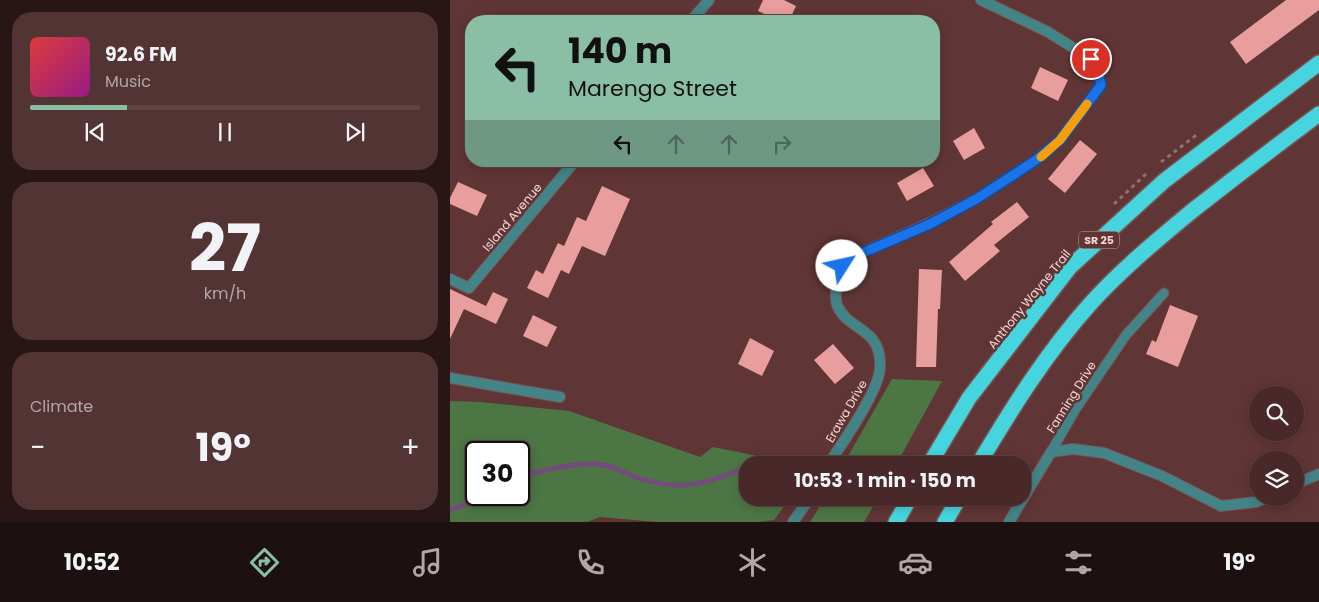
<!DOCTYPE html>
<html lang="en">
<head>
<meta charset="utf-8">
<style>
  body { margin:0; font-family:Poppins,sans-serif; background:#523434; color:#f1f3f6; height:100vh; display:flex; flex-direction:column; font-size:19px; white-space:nowrap }
  * { box-sizing:border-box; margin:0 }
  p { font-size:16px; color:#b1a6a8 }
  .icon { flex:none; width:28px; height:28px; fill:none; stroke:currentColor; stroke-width:2; stroke-linecap:round; stroke-linejoin:round }
  .map { position:relative; flex:1; overflow:hidden }
  .drawer { display:flex; flex-direction:column; gap:12px; padding:12px; background:#281616; width:450px }
  .drawer>* { flex:none }
  .banner { position:absolute; left:15px; top:15px; width:475px; height:152px; border-radius:20px; box-shadow:0 2px 12px #0003,0 0 0 1px #604445; background:#8abfa5; color:#111; overflow:hidden }
  .buttons { position:absolute; left:799px; top:386px; display:grid; gap:10px }
  .buttons a { display:grid; place-items:center; width:55px; height:55px; border-radius:50%; background:#482828; box-shadow:0 2px 12px #0003,0 0 0 1px #604445; font-size:25px }
  .speed { position:absolute; left:15px; top:441px; display:flex; gap:10px; font-size:25px; font-weight:700; text-align:center }
  .speed>* { display:grid; place-content:center; width:65px; height:65px; border-radius:50%; background:#482828; box-shadow:0 2px 12px #0003,0 0 0 1px #604445; line-height:1 }
  .speed .limit { border:2px solid #111; border-radius:8px; background:#fff; color:#111 }
  .pin { position:absolute; display:grid; place-items:center; width:42px; height:42px; color:#fff; margin:-21px; border:2px solid #fff; border-radius:50%; box-shadow:0 1px 5px #0007 }
  .me { position:absolute; width:55px; margin:-28px; rotate:55deg; stroke-linejoin:round; filter:drop-shadow(0 0 4px #0008) }
  .turn { display:flex; align-items:center; gap:18px; height:105px; padding:0 20px; font-size:22px }
  .turn .icon { width:65px; height:65px; stroke-width:2.5 }
  .turn b { display:block; font-size:35px; line-height:42px }
  .lanes { display:flex; align-items:center; height:48px; padding:0 20px; background:#0003; justify-content:center; gap:25px; direction:ltr }
  .lanes .off { opacity:.35 }
  .big { font-size:38px; font-weight:700; line-height:1.1 }
  .drawer .card { flex:1; display:flex; flex-direction:column; justify-content:center; gap:8px; min-width:0; padding:0 18px; border-radius:20px; background:#523434 }
  .drawer .dial { align-items:center; gap:0 }
  .dial b { font-size:65px; line-height:1 }
  .song { display:flex; align-items:center; gap:15px }
  .cover { width:60px; height:60px; border-radius:8px; background:linear-gradient(135deg,hsl(0 70% 55%),hsl(310 70% 35%)) }
  .played { height:5px; border-radius:2px; background:linear-gradient(90deg,#8abfa5 25%,#604445 25%) }
  .keys { display:flex; justify-content:space-around; direction:ltr }
  .heat { display:flex; justify-content:space-between; align-items:center; font-size:28px; direction:ltr }
  .trip { position:absolute; left:289px; top:456px; width:292px; height:50px; border-radius:20px; background:#482828; box-shadow:0 2px 12px #0003,0 0 0 1px #604445; font-weight:700; line-height:50px; text-align:center }
  .tab-bar { display:flex; height:80px; justify-content:space-around; align-items:center; background:#1d1010; color:#b1a6a8 }
  .tab-bar .icon { width:35px; height:35px }
  .tab-bar .active { color:#8abfa5 }
  .tab-bar b { font-size:22px; color:#f1f3f6 }
  main { display:flex; flex:1; min-height:0 }
  .map>svg:first-child { display:block }
  .forest { fill:#4c7745; fill-rule:evenodd }
  .lines { fill:none; stroke-linecap:round; stroke-linejoin:round }
  .stream { stroke:#744c7c; stroke-width:5 }
  .building { fill:#e89e9c }
  .lane-casing { stroke:#7a5252; stroke-width:11 }
  .street-casing { stroke:#7a5252; stroke-width:12 }
  .highway-casing { stroke:#7a5252; stroke-width:18 }
  .path { stroke:#936e6d; stroke-width:3; stroke-dasharray:4 4; stroke-linecap:butt }
  .lane { stroke:#428488; stroke-width:9 }
  .street { stroke:#428488; stroke-width:10 }
  .highway { stroke:#46d5de; stroke-width:15 }
  .route-casing { stroke:#114b97; stroke-width:12 }
  .route { stroke:#1a73e8; stroke-width:9 }
  .slow { stroke:#f59e0b; stroke-width:9 }
  .labels { text-anchor:middle; dominant-baseline:central; stroke-width:5; stroke-linejoin:round; paint-order:stroke }
  .shield { fill:#603535; stroke:#c6a6a5; stroke-width:1 }
  .shield-label { font-size:11px; font-weight:bold; fill:#f2d6d5 }
  .street-label { font-size:12px; fill:#f2d6d5; stroke:#603535 }
</style>
</head>
<body>
<main>
<section class="drawer">
<div class="card">
<div class="song"><i class="cover"></i><div><b>92.6 FM</b><p>Music</p></div></div>
<div class="played"></div>
<div class="keys"><svg class="icon" aria-label="previous" viewBox="0 0 24 24"><path d="M18 5L8 12l10 7zM5 5v14"/></svg><svg class="icon" aria-label="pause" viewBox="0 0 24 24"><path d="M8 5v14M16 5v14"/></svg><svg class="icon" aria-label="next" viewBox="0 0 24 24"><path d="M6 5l10 7-10 7zM19 5v14"/></svg></div>
</div>
<div class="card dial"><b>27</b><p>km/h</p></div>
<div class="card"><p>Climate</p>
<div class="heat"><a>−</a><b class="big">19°</b><a>+</a></div>
</div>
</section>
<div class="map">
<svg width="869" height="522" viewBox="0 0 869 522">
  <rect width="100%" height="100%" fill="#603535"/>
  <!-- forest -->
  <g class="forest">
    <polygon points="442,379 492,381 446,465 393,465"/>
    <path d="M0,401L31,402L119,411L250,457L263,447L353,465H298V498H340L324,520L309,522H208L150,517L137,522H0ZM69,452V495H26V452Z"/>
    <polygon points="375,498 428,498 414,522 360,522"/>
  </g>
  <g class="lines">
    <!-- stream -->
    <g class="stream">
      <path d="M69,478L74,475C97,470 129,461 153,465C164,466 175,473 185,477C224,490 251,487 288,470L298,476"/>
      <polyline points="323,498 325,500 332,498"/>
      <polyline points="0,510 43,495"/>
    </g>
  </g>
  <!-- building -->
  <g class="building">
    <polygon points="313,0 334,0 346,6 339,21 330,21 308,11"/>
    <polygon points="836,0 869,0 869,10 796,64 780,42"/>
    <polygon points="590,67 618,80 608,101 581,88"/>
    <polygon points="524,128 535,148 514,160 503,141"/>
    <polygon points="630,140 647,154 615,193 598,179"/>
    <polygon points="473,168 484,186 457,201 447,183"/>
    <polygon points="8,182 37,195 27,216 0,204 0,198"/>
    <polygon points="152,186 180,199 155,256 132,246 119,274 111,270 98,298 77,288 86,270 93,274 108,243 114,246 127,217 136,221"/>
    <polygon points="567,202 579,217 544,245 550,251 515,281 499,262 543,224 541,222"/>
    <polygon points="469,269 492,270 490,309 488,309 486,367 466,367"/>
    <polygon points="0,289 36,306 43,292 58,299 46,324 14,309 0,339"/>
    <polygon points="720,305 748,316 728,367 696,354 702,340 706,342"/>
    <polygon points="83,315 107,327 97,347 73,336"/>
    <polygon points="300,338 324,351 312,376 288,364"/>
    <polygon points="383,344 404,368 385,384 364,360"/>
  </g>
  <g class="lines">
    <!-- lane casing -->
    <g class="lane-casing">
      <polyline id="lane" points="601,452 625,410 676,335 714,293"/>
    </g>
    <!-- street casing -->
    <g class="street-casing">
      <g id="street">
        <polyline points="241,21 259,0"/>
        <polyline points="0,279 19,288 125,161"/>
        <polyline points="0,378 110,397"/>
        <path d="M378,465C391,445 429,391 430,368C432,326 398,332 387,305C385,299 386,293 386,287C387,276 391,267 398,259L480,223L528,198L586,160L610,140L651,85L647,67L641,59L598,32L531,0"/>
        <polyline points="845,484 869,474"/>
        <polyline points="343,522 360,498"/>
        <polyline points="559,522 601,452 623,449 654,453 712,476 771,506 806,502 816,498"/>
      </g>
    </g>
    <!-- highway casing -->
    <g class="highway-casing">
      <g id="highway">
        <polyline points="479,465 519,398 620,267 714,181 869,63"/>
        <path d="M528,465C562,408 597,352 641,303C672,269 707,240 742,211C784,178 826,146 869,114"/>
        <polyline points="446,522 460,498"/>
        <polyline points="495,522 509,498"/>
      </g>
    </g>
    <!-- path -->
    <g class="path">
      <polyline points="711,162 749,133"/>
      <polyline points="664,204 696,174"/>
    </g>
    <!-- lane -->
    <use href="#lane" class="lane"/>
    <!-- street -->
    <use href="#street" class="street"/>
    <!-- highway -->
    <use href="#highway" class="highway"/>
  </g>
  <g class="lines">
    <!-- route casing -->
    <g class="route-casing">
      <polyline id="route" points="392,266 398,259 480,224 528,198 586,160 610,140 651,85 647,67 641,59"/>
    </g>
    <!-- route -->
    <use href="#route" class="route"/>
    <!-- slow -->
    <polyline class="slow" points="591,157 610,140 637,104"/>
  </g>
  <g class="labels">
    <!-- shield labels -->
    <rect class="shield" x="629" y="231.5" width="40" height="17" rx="4"/>
    <g class="shield-label">
      <text x="649" y="240">SR 25</text>
    </g>
    <!-- street labels -->
    <g class="street-label">
      <text transform="translate(62 217) rotate(-50)">Island Avenue</text>
      <text transform="translate(579 299) rotate(-51)">Anthony Wayne Trail</text>
      <text transform="translate(621 397) rotate(-58)">Fanning Drive</text>
      <text transform="translate(396 411) rotate(-60)">Erawa Drive</text>
    </g>
  </g>
</svg>
<div class="buttons">
<a><svg class="icon" aria-label="search" viewBox="0 0 24 24"><circle cx="10" cy="10" r="6"/><path d="M15 15l6 6"/></svg></a>
<a><svg class="icon" aria-label="layers" viewBox="0 0 24 24"><path d="M12 4l9 5-9 5-9-5zM3 14l9 5 9-5"/></svg></a>
</div>
<div class="speed"><div class="limit">30</div></div>
<div class="pin" style="left:641px;top:59px;background:#d93025"><svg class="icon" aria-label="arrive" viewBox="0 0 24 24"><path d="M6 21V4h12l-3 4 3 4H6"/></svg></div>
<svg class="me" style="left:392px;top:266px" viewBox="-20 -20 40 40"><circle r="19" fill="#fff"/><path d="M0-13L10 11 0 6-10 11z" fill="#1a73e8"/></svg>
<div class="trip">10:53 · 1 min · 150 m</div>
<div class="banner">
<div class="turn"><svg class="icon" aria-label="left" viewBox="0 0 24 24"><path d="M17 20v-9H6M10 6l-5 5 5 5"/></svg><div><b>140 m</b>Marengo Street</div></div>
<div class="lanes"><svg class="icon" aria-label="left" viewBox="0 0 24 24"><path d="M17 20v-9H6M10 6l-5 5 5 5"/></svg><svg class="icon off" aria-label="ahead" viewBox="0 0 24 24"><path d="M12 20V5M6 11l6-6 6 6"/></svg><svg class="icon off" aria-label="ahead" viewBox="0 0 24 24"><path d="M12 20V5M6 11l6-6 6 6"/></svg><svg class="icon off" aria-label="right" viewBox="0 0 24 24"><path d="M7 20v-9h11M14 6l5 5-5 5"/></svg></div>
</div>
</div>
</main>
<nav class="tab-bar">
<b>10:52</b>
<svg class="icon active" aria-label="directions" viewBox="0 0 24 24"><path d="M12 3l9 9-9 9-9-9zM9 14v-3h6M13 9l2 2-2 2"/></svg>
<svg class="icon" aria-label="music" viewBox="0 0 24 24"><path d="M9 18V5l10-2v13"/><circle cx="6" cy="18" r="3"/><circle cx="16" cy="16" r="3"/></svg>
<svg class="icon" aria-label="phone" viewBox="0 0 24 24"><path d="M5 4h4l2 5-3 2q2 4 5 5l2-3 5 2v4C11 20 4 13 5 4z"/></svg>
<svg class="icon" aria-label="climate" viewBox="0 0 24 24"><path d="M12 3v18M4 7l16 10M4 17L20 7"/></svg>
<svg class="icon" aria-label="car" viewBox="0 0 24 24"><path d="M5 17H2v-5l4-1 3-4h7l3 4 3 1v5h-3M9 17h6M6 11h13"/><circle cx="7" cy="17" r="2"/><circle cx="17" cy="17" r="2"/></svg>
<svg class="icon" aria-label="filters" viewBox="0 0 24 24"><path d="M4 7h16M4 17h16"/><circle cx="9" cy="7" r="2"/><circle cx="15" cy="17" r="2"/></svg>
<b>19°</b>
</nav>
</body>
</html>
